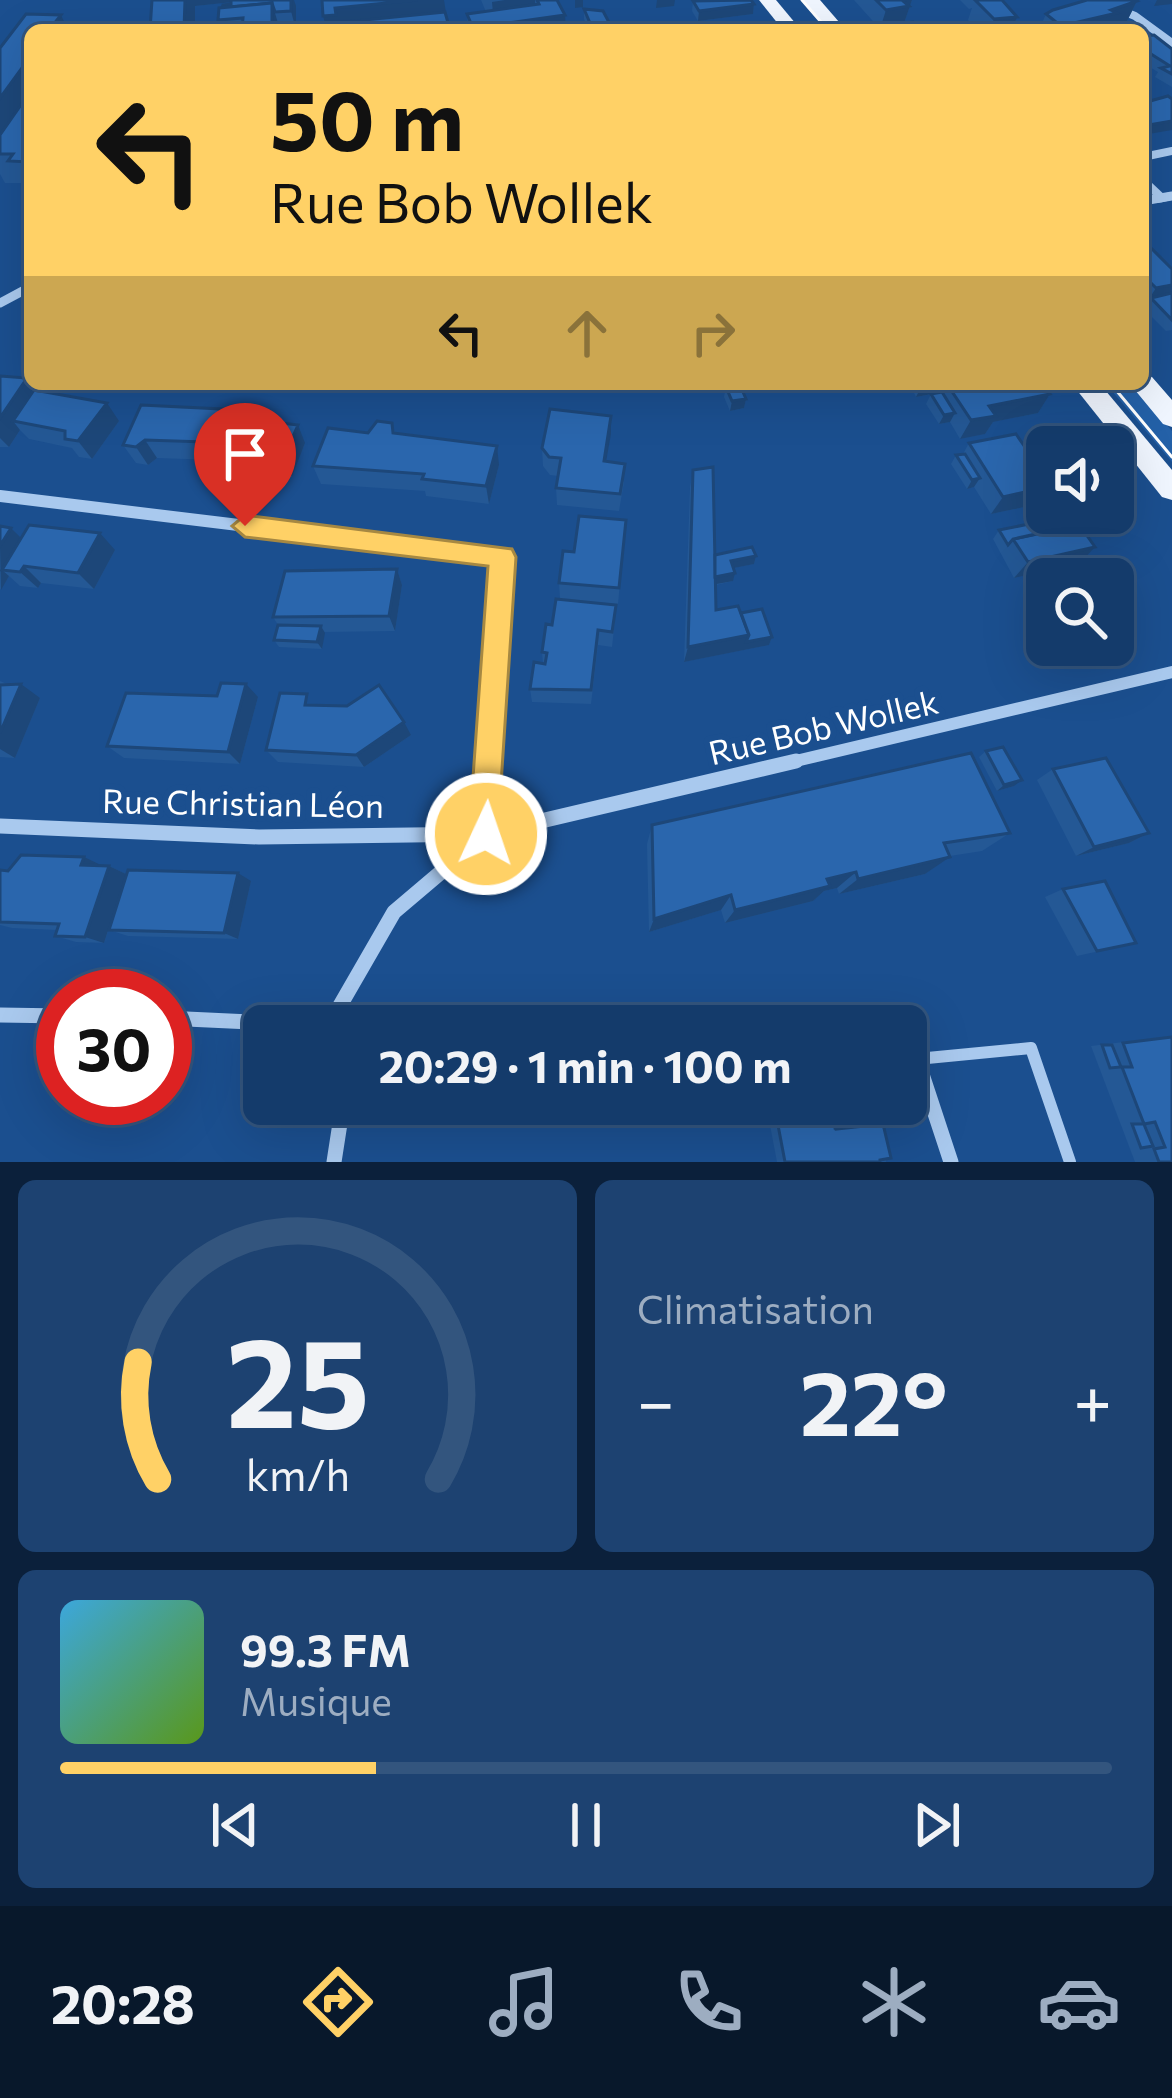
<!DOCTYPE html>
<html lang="fr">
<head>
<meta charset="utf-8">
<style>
  body { margin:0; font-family:Commissioner,sans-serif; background:#1d4271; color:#f1f3f6; height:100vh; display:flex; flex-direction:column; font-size:45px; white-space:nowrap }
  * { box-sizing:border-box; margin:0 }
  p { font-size:39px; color:#9dadc1 }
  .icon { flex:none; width:66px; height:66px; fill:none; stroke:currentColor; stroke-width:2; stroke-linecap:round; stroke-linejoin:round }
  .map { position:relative; height:1162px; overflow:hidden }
  .details { display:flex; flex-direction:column; gap:18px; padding:18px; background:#0b203b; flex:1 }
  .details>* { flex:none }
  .hud { position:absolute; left:24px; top:24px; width:1125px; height:366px; border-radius:18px; box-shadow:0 12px 48px #0002,0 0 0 3px #33557e; background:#ffd166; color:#111; overflow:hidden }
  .tools { position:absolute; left:1026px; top:426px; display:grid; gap:24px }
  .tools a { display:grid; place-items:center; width:108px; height:108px; border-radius:18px; background:#143b6b; box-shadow:0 12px 48px #0002,0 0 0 3px #33557e; font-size:60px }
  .speed { position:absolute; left:36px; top:969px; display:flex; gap:24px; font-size:60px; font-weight:700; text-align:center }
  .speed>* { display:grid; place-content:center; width:156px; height:156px; border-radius:50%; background:#143b6b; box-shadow:0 12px 48px #0002,0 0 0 3px #33557e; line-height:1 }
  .speed .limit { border:18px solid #d22; background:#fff; color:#111 }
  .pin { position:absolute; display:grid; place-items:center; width:102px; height:102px; color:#fff; margin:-123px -51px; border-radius:50% 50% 50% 0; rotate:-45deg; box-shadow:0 0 12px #0007 }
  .pin .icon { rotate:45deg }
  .me { position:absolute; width:132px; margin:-66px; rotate:3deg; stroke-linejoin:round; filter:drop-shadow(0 0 9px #0008) }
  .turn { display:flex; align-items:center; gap:42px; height:252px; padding:0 48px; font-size:54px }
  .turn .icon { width:156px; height:156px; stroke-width:2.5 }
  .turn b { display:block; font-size:84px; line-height:102px }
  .lanes { display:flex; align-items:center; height:114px; padding:0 48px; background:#0003; justify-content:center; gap:60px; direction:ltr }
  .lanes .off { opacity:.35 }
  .big { font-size:90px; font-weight:700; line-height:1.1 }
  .details .tile { flex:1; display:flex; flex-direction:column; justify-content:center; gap:18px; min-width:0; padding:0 42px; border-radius:18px; background:#1d4271 }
  .details .dial { align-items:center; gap:0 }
  .dial svg { height:312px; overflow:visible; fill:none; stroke:#33557e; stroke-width:7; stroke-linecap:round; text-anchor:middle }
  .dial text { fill:#f1f3f6; stroke:none }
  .song { display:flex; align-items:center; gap:36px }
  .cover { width:144px; height:144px; border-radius:18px; background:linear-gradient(135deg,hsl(200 70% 55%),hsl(90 70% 35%)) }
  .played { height:12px; border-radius:6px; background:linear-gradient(90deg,#ffd166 30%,#33557e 30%) }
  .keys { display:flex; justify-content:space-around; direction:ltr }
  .heat { display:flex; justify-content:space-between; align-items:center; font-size:66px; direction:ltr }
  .details .tiles { flex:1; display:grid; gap:18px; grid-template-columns:1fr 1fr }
  .tile:last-child { grid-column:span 2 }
  .trip { position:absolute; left:243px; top:1005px; width:684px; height:120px; border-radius:18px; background:#143b6b; box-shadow:0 12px 48px #0002,0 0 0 3px #33557e; font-weight:700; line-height:120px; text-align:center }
  .tab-bar { display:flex; height:192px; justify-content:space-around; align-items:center; background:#08182b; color:#9dadc1 }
  .tab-bar .icon { width:84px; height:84px }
  .tab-bar .current { color:#ffd166 }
  .tab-bar b { font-size:54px; color:#f1f3f6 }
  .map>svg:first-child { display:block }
  .green { fill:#2461a8 }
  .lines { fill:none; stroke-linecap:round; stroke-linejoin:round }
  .service { stroke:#a9c9ee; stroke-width:12 }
  .minor-far3 { stroke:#a9c9ee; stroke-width:8 }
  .minor-far2 { stroke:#a9c9ee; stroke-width:9 }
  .minor-far1 { stroke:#a9c9ee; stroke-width:12 }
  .minor { stroke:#a9c9ee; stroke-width:15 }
  .primary { fill:#f0f6ff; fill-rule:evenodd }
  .tram { stroke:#fff; stroke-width:3 }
  .wall { fill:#245895 }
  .shaded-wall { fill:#1d4779 }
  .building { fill:#2a66ad; stroke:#1d4779; stroke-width:3 }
  .route { fill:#ffd166; stroke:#a68842; stroke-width:3 }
  .labels { text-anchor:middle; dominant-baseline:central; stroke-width:12; stroke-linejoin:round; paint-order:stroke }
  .street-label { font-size:33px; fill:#fff; stroke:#1b4f8f }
</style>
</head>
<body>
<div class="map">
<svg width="1172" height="1162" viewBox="0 0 1172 1162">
  <rect width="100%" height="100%" fill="#1b4f8f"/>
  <!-- green -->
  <polygon class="green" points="1106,384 1131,384 1172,431 1172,462"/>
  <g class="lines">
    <!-- service -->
    <polyline class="service" points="917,1059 1031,1048 1070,1162"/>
    <!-- minor-far3 -->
    <g class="minor-far3">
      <polyline points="1096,0 1135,16 1172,43"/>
      <polyline points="1143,157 1172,151"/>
      <polyline points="1143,180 1162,198"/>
      <polyline points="1157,199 1172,196"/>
    </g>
    <!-- minor-far2 -->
    <g class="minor-far2">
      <polyline points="1143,201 1172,196"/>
      <polyline points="0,303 30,287"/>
    </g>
    <!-- minor-far1 -->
    <g class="minor-far1">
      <polyline points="0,496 502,557 490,764"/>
      <polyline points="783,764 1172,672"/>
    </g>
    <!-- minor -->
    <g class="minor">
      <polyline points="0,826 259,837 486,834 490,761"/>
      <polyline points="0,1015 63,1016"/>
      <polyline points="165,1018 332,1026"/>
      <polyline points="330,1023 394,912 486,834 796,761"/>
      <polyline points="917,1059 951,1162"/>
      <polyline points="334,1162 343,1104"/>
    </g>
    <!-- primary -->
    <g class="primary">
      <polygon points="759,0 776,0 801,30 783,30"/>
      <polygon points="803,0 820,0 846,30 828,30"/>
      <polygon points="1143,375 1152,377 1172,400 1172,427 1163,424 1130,384 1143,384"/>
      <polygon points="1072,384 1100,384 1172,470 1172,500 1162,497"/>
    </g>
    <!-- tram -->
    <g class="tram">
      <polyline points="802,0 828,30"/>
      <polyline points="1111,384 1172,457"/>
    </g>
  </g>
  <!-- wall -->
  <g class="wall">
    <polygon points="152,0 294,0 296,30 221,30 218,20 231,2 195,6"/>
    <polygon points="481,0 557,0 566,30 468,30 467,14 486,12"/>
    <polygon points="854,0 912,0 904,23 921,30 880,29"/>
    <polygon points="960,0 1002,0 1017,17 1012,30 978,30 968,20 972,8 969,9"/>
    <polygon points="693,1 754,4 753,14 698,21 692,11"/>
    <polygon points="1137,1 1127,21 1111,26 1109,30 1039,30 1046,14"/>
    <polygon points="584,9 612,30 589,30 584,19"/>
    <polygon points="30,30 30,191 26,191 21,183 5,183 0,174 0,48"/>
    <polygon points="1143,36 1172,49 1172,87 1155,77 1158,72 1143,63"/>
    <polygon points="1143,249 1172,269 1172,330 1166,331 1143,308"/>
    <polygon points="0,376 27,378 37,391 119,421 92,459 79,457 72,448 29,439 20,430 9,447 0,447"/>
    <polygon points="912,384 1043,384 1050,394 1038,413 993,422 985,434 960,439 950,422 939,424 926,404 931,394 939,393 916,397 911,386"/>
    <polygon points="726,387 746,399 744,408 730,411 724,397"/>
    <polygon points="611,416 606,461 624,482 619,511 557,505 556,488 558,476 550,475 543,466 542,448"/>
    <polygon points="229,423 305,443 292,477 271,479 268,473 226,469 218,455 215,460 157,458 148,465 136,463 123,445"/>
    <polygon points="392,423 395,434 499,465 489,504 426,496 425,491 321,484 313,466 368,433"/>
    <polygon points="969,443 1039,504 991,514 974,487 967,489 951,464 956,455 963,454"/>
    <polygon points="693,470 715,555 756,556 754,564 734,568 733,581 716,585 716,610 741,613 772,637 769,645 684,662 690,488"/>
    <polygon points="1034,513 1079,564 1014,578 993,539 999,530 1025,525"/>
    <polygon points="626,520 618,604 560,599 559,583 574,552"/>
    <polygon points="0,526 11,528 21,539 115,550 94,589 41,583 38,588 20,586 9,576 0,590"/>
    <polygon points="397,569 402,585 395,631 324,632 322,649 279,647 274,640 278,625 273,617"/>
    <polygon points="615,620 612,647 598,645 591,704 532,702 530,689 543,664 542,652 552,625"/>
    <polygon points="0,681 40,698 15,758 0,757"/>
    <polygon points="258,697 240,764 124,758 107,746"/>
    <polygon points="315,705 411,735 364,767 278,762 266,750"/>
    <polygon points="986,751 1014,786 997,791 979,757"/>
    <polygon points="1053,769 1149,833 1129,843 1076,856 1037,780"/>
    <polygon points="652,825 1010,833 982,851 950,856 925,874 839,894 837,888 824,891 813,901 725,923 721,910 649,932 647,844"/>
    <polygon points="109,866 126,874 251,881 238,939 128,936 109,930 124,883 104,943 76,942 55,936 57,930 12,928 0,925 0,870"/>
    <polygon points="1063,889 1136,943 1077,956 1045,897"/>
    <polygon points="1172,1036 1172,1162 1135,1162 1091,1046"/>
    <polygon points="766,1104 844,1104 841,1116 843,1126 870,1123 883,1124 886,1162 777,1162"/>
  </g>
  <!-- shaded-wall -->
  <g class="shaded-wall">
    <polygon points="185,0 252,0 195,6 195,30 184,30"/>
    <polygon points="291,0 294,0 296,6 296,30 291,11"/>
    <polygon points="417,0 444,0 448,26 327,30 323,16 335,8"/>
    <polygon points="505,0 535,0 536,19 565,15 566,30 473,30 473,28 494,25 492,2"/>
    <polygon points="575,0 583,0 583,7 575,8"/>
    <polygon points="657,0 675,0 674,6 656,8"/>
    <polygon points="902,0 912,0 903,26 889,25 888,28 880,29 886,10"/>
    <polygon points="1157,0 1172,0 1172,4 1154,6"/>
    <polygon points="1137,1 1127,21 1111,26 1109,30 1060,30 1061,26"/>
    <polygon points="272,3 280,30 272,30"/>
    <polygon points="754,4 753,14 698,21 699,11"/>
    <polygon points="61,15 68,30 49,30"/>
    <polygon points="1017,17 1012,30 990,30 994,19"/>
    <polygon points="30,57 30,108 0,152 0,98"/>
    <polygon points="1172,121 1172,130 1143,135 1143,126"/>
    <polygon points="1172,285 1172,300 1151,298 1143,308 1156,288"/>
    <polygon points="27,378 42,397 13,421 20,430 9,447 0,438 0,418"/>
    <polygon points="938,384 946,384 942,392 916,397 921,387"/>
    <polygon points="1050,394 1038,413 993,422 985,434 960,439 971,420 989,406"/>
    <polygon points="746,399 744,408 730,411 732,401"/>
    <polygon points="107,403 119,421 92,459 78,441"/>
    <polygon points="221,409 231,427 215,451 218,455 215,460 205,442"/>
    <polygon points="955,413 950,422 939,424 944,415"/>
    <polygon points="611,416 611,434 603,479 604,461"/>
    <polygon points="298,425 305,443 292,477 283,459"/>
    <polygon points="145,440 157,458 148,465 136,447"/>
    <polygon points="497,446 499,465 489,504 486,486"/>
    <polygon points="980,478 974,487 967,489 972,480"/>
    <polygon points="1047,487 1047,493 1039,504 991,514 1003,497"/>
    <polygon points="11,528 28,545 2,570 9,576 1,590 0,546"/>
    <polygon points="100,533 115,550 94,589 78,573"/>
    <polygon points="1095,547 1079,564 1014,578 1028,562"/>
    <polygon points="756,556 754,564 729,569 731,561"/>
    <polygon points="24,566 41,583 38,588 20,572"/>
    <polygon points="397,569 402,585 395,631 389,616"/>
    <polygon points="735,573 733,581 711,585 713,577"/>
    <polygon points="321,626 325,633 322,649 317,642"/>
    <polygon points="749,635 772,637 769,645 684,662 688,647"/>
    <polygon points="21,684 40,698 15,758 0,749 0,733"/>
    <polygon points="246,684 258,697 240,764 228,752"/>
    <polygon points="404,722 411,735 364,767 356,755"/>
    <polygon points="1022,780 1014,786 997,791 1004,785"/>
    <polygon points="1149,833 1129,843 1076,856 1094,847"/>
    <polygon points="84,857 103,866 81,865"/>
    <polygon points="950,857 925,874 839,894 858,879"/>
    <polygon points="109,866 126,874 104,943 85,937"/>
    <polygon points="856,872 837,888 824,891 813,901 725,923 735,910 827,879"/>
    <polygon points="238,873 251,881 238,939 224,933"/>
    <polygon points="731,895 721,910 649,932 654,919"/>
  </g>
  <!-- building -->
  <g class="building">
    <polygon points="152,0 185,0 184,30 150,30"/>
    <polygon points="231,0 291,0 291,11 275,12 272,3 222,8 223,5 231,4"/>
    <polygon points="322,0 417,0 335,8 336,15 323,16"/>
    <polygon points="537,0 557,0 565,15 473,28 467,14 539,4"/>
    <polygon points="751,0 754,4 699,11 693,1"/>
    <polygon points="876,0 902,0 909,6 886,10"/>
    <polygon points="975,0 1002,0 1017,17 994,19"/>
    <polygon points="1087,0 1135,0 1137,1 1111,10 1117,13 1061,26 1046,14 1053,10"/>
    <polygon points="272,3 272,30 242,30 243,18 218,20 219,8"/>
    <polygon points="584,9 603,11 612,28 593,30"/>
    <polygon points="445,12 450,30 324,30 324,24"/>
    <polygon points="26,14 61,15 49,30 30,30 30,57 0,98 0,48"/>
    <polygon points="913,22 921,30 893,30 889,25"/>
    <polygon points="1154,35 1172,49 1172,74 1161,68 1170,66 1143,49 1143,36"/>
    <polygon points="30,92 30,162 8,161 13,154 0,154 0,135"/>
    <polygon points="1168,96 1172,99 1172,121 1143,126 1143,103"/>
    <polygon points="1151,248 1172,269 1172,285 1156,288 1143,275 1143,249"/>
    <polygon points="1172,293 1172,320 1151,298"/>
    <polygon points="0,376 27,378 0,418"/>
    <polygon points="947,384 1043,384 1050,394 989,406 996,416 971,420"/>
    <polygon points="740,385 746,399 732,401 726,387"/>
    <polygon points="34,390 107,403 78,441 65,439 65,431 13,421"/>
    <polygon points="942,392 955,413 944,415 931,394"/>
    <polygon points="141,405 221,409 205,442 145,440 136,447 123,445"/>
    <polygon points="550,409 611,416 604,461 625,464 620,494 556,488 561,458 549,457 542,448"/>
    <polygon points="232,417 298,425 283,459 262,461 260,455 215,451"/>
    <polygon points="377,421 392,423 393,433 497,446 486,486 422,479 424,474 313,466 328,428 368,433"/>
    <polygon points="1016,434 1047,479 1047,487 1003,497 969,443"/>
    <polygon points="965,454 980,478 972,480 956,455"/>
    <polygon points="713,467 716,610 738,606 749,635 688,647 693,470"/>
    <polygon points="1047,510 1047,513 1071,513 1095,547 1028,562 1013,539 1047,532 1034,513"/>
    <polygon points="579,516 626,520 619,588 559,583 563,551 574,552"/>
    <polygon points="1029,524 1036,534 1013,539 1008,545 999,530"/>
    <polygon points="29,525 100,533 78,573 24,566 20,572 2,570"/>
    <polygon points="0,526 11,528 0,546"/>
    <polygon points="752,547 756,556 731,561 735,573 715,577 715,555"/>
    <polygon points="397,569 389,616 273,617 285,571"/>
    <polygon points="556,599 616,605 612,632 598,630 591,690 530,689 534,662 545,664 547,653 542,652 546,624 552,625"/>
    <polygon points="762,609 772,637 746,642 749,635 741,613"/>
    <polygon points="278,625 321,626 317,642 274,640"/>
    <polygon points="221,683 246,684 228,752 107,746 126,693 217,696"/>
    <polygon points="21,684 0,733 0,685"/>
    <polygon points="379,685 404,722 356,755 266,750 280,693 307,694 305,705 347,706"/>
    <polygon points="1003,747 1022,780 1004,785 986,751"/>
    <polygon points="971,753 1010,833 944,843 950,857 858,879 856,872 827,879 830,886 735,910 731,895 654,919 652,825"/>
    <polygon points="1106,758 1149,833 1094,847 1053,769"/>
    <polygon points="21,855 84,857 81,865 109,866 85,937 55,936 59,924 0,922 0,870 8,871"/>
    <polygon points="128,870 238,873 224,933 109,930"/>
    <polygon points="1105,881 1136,943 1097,951 1063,889"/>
    <polygon points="1172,1037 1172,1162 1159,1162 1154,1149 1165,1147 1155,1122 1144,1124 1122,1067 1132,1067 1123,1043"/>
    <polygon points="1102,1045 1112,1045 1121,1067 1110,1068"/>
    <polygon points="774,1104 844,1104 846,1116 833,1117 836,1129 883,1124 891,1158 880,1160 880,1162 785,1162"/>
    <polygon points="841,1116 844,1127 835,1128 833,1117"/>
    <polygon points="1143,1122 1153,1146 1141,1148 1132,1124 1144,1124"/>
  </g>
  <!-- route -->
  <polygon class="route" points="245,515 512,549 516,557 497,845 486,850 474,845 469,834 488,566 245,537 232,526"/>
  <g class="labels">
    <!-- street labels -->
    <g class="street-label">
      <text transform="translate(823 726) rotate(-13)">Rue Bob Wollek</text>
      <text transform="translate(243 802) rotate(1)">Rue Christian Léon</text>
    </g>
  </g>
</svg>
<div class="tools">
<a><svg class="icon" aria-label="sound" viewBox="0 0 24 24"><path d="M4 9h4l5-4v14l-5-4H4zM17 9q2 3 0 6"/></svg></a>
<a><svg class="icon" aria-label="search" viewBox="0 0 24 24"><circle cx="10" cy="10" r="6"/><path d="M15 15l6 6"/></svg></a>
</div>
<div class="speed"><div class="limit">30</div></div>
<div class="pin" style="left:245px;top:526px;background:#d93025"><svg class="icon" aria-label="arrive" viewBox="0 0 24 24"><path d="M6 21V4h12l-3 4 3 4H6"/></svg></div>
<svg class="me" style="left:486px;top:834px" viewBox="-20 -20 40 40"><circle r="17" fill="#ffd166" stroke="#fff" stroke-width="3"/><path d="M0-11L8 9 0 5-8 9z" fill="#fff"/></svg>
<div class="trip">20:29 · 1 min · 100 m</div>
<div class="hud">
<div class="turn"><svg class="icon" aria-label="left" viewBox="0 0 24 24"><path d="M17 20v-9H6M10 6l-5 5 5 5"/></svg><div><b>50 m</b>Rue Bob Wollek</div></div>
<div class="lanes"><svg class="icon" aria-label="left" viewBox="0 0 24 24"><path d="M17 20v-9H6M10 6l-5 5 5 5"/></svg><svg class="icon off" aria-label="ahead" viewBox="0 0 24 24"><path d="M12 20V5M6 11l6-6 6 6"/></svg><svg class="icon off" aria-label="right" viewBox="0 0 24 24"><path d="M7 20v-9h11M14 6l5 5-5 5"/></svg></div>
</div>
</div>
<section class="details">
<div class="tiles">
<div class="tile dial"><svg viewBox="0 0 100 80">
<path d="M14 69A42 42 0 1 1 86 69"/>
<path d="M14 69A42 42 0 0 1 9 39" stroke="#ffd166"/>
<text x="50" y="56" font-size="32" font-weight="700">25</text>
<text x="50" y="72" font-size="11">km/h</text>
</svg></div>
<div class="tile"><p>Climatisation</p>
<div class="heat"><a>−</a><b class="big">22°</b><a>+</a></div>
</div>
<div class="tile">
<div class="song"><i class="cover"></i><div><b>99.3 FM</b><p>Musique</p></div></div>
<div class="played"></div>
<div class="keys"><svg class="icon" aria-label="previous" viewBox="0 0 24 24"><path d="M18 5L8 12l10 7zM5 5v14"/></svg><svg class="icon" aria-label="pause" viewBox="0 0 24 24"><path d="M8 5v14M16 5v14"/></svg><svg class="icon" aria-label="next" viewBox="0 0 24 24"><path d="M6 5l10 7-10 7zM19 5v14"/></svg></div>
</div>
</div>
</section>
<nav class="tab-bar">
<b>20:28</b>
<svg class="icon current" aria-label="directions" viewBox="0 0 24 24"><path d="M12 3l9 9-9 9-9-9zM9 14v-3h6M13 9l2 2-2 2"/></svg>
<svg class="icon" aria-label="music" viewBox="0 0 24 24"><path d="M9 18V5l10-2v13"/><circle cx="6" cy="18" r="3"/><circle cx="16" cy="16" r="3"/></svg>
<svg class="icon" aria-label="phone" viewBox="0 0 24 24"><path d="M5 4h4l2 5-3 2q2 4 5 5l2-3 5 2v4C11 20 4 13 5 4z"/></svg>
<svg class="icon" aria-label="climate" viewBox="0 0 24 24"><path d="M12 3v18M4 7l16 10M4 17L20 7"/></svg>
<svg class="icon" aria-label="car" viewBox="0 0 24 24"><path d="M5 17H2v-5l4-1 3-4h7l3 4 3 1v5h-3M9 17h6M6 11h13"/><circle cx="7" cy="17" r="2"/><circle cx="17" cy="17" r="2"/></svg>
</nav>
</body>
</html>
